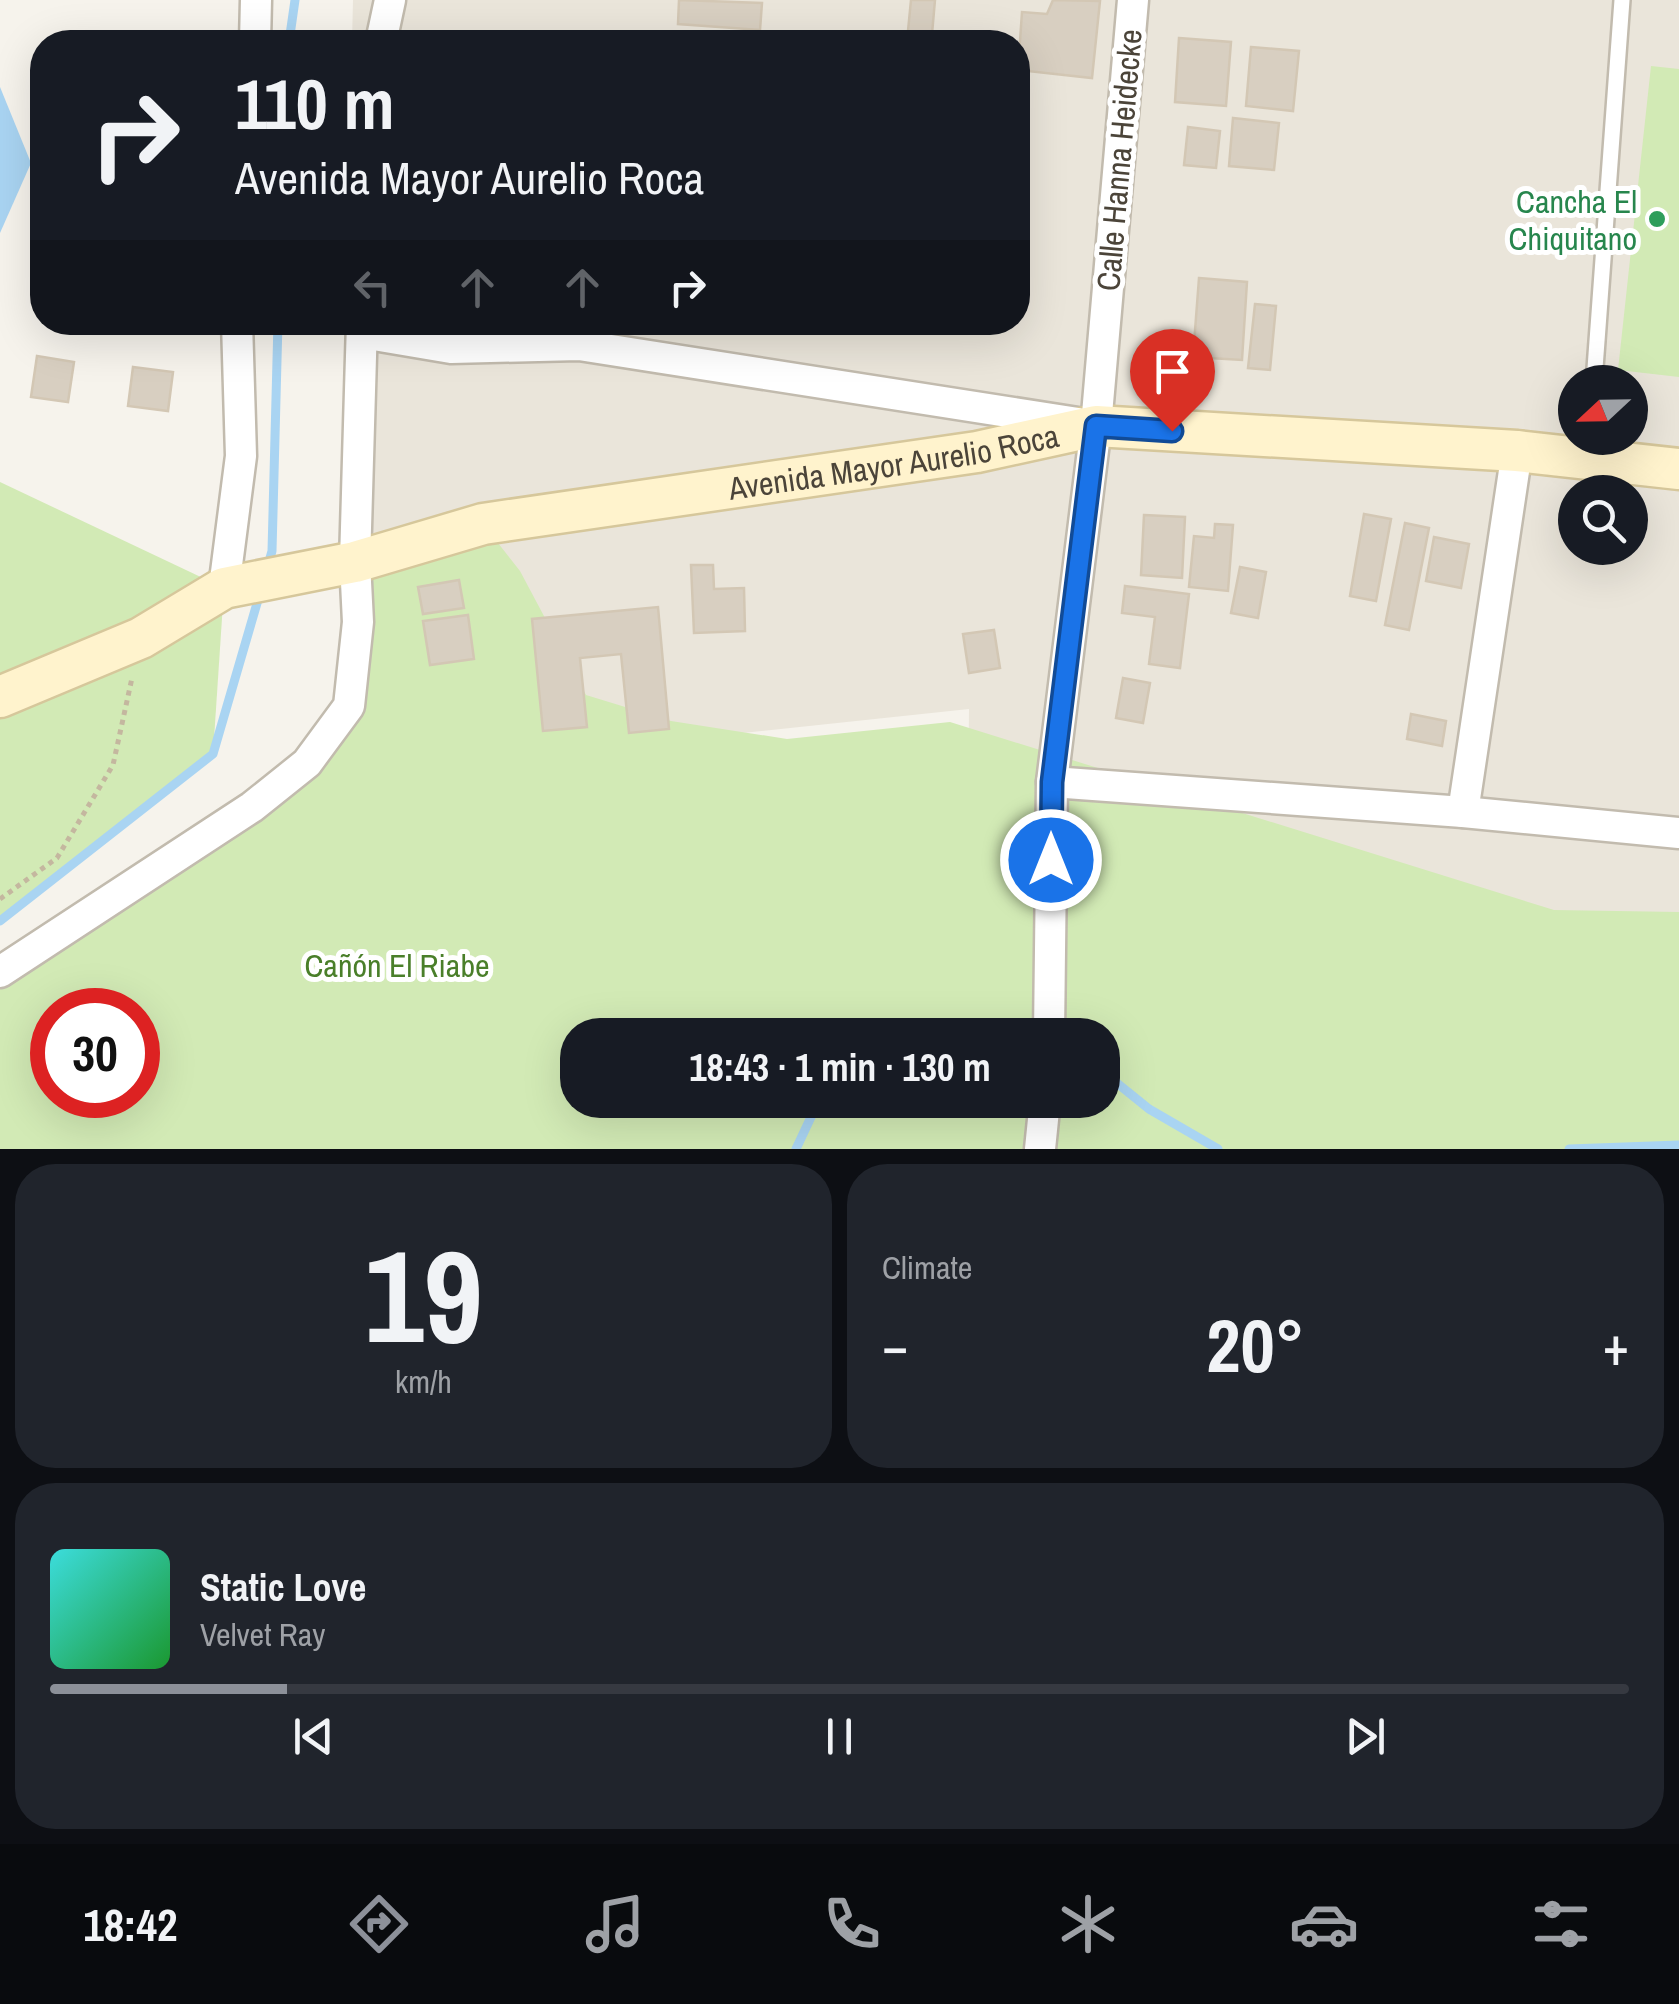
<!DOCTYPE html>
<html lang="en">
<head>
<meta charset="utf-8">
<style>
  body { margin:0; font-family:"Archivo Narrow",sans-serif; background:#20242c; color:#f1f3f6; height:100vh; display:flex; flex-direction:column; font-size:38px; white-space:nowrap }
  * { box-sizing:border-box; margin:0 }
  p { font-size:32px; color:#9ea1a6 }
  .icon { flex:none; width:55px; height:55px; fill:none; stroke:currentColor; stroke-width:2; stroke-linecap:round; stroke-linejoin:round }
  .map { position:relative; height:1149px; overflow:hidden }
  .panel { display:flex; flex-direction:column; gap:15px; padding:15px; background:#0d0f14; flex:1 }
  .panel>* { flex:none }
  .guide { position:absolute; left:30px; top:30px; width:1000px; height:305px; border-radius:40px; box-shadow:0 10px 40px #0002; background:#171b24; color:#f1f3f6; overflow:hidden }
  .needle { width:65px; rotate:248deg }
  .controls { position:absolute; left:1558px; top:365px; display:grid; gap:20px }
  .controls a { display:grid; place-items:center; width:90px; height:90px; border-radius:50%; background:#171b24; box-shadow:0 10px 40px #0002; font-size:50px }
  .speed { position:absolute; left:30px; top:988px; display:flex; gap:20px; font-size:50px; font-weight:700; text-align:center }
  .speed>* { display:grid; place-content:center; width:130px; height:130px; border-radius:50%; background:#171b24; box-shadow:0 10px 40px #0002; line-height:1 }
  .speed .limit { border:15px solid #d22; background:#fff; color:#111 }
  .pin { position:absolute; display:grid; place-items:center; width:85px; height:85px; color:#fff; margin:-102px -42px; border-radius:50% 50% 50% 0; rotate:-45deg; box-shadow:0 0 10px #0007 }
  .pin .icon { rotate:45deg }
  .me { position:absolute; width:110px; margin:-55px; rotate:0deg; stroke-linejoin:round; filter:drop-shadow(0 0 8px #0008) }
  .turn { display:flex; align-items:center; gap:35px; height:210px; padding:0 40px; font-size:45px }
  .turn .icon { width:130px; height:130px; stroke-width:2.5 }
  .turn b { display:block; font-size:70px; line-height:85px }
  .lanes { display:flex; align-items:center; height:95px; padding:0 40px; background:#0003; justify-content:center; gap:50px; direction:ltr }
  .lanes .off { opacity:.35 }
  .big { font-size:75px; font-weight:700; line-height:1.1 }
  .panel .card { flex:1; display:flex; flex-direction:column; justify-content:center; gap:15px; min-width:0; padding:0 35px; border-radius:40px; background:#20242c }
  .panel .dial { align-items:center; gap:0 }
  .dial b { font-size:130px; line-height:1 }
  .song { display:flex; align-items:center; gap:30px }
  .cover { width:120px; height:120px; border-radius:15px; background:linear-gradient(135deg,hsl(180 70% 55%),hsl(130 70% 35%)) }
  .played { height:10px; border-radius:5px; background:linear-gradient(90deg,#8c9099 15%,#363941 15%) }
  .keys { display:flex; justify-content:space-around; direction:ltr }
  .heat { display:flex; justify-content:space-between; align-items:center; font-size:55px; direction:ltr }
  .panel .tiles { flex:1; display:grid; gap:15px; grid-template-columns:1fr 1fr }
  .card:last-child { grid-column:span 2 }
  .trip { position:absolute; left:560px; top:1018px; width:560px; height:100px; border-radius:40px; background:#171b24; box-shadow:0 10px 40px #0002; font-weight:700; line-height:100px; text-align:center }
  .tabs { display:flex; height:160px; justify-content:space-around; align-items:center; background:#090b0e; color:#9ea1a6 }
  .tabs .icon { width:70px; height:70px }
  .tabs .on { color:#8c9099 }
  .tabs b { font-size:45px; color:#f1f3f6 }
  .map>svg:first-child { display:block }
  .residential { fill:#eae5da; fill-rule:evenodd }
  .green { fill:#d2eab5; fill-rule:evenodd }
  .water { fill:#a9d4f2 }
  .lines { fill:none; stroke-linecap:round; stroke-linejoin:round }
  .stream { stroke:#a9d4f2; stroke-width:9 }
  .building { fill:#d8cfc1; stroke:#d3c7b4; stroke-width:2.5 }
  .service-casing { stroke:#c2bbae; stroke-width:20 }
  .minor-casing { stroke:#c2bbae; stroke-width:35 }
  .secondary-casing { stroke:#d6c79b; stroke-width:45 }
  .path { stroke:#c4b79f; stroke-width:5; stroke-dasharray:5 5; stroke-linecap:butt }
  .service { stroke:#fff; stroke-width:15 }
  .minor { stroke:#fff; stroke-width:30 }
  .secondary { stroke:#fff3cd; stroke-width:40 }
  .route-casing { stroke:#114b97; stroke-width:25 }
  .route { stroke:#1a73e8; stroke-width:18 }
  .leisure-dot { fill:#2e9e5b; stroke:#fff; stroke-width:4 }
  .labels { text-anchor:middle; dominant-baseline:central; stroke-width:10; stroke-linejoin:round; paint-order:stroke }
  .street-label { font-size:32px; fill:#4b4439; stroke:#fff }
  .leisure-label { font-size:32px; fill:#27864d; stroke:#fff; text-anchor:end }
  .park-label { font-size:32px; fill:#4a7f2a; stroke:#fff }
</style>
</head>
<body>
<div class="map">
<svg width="1679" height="1149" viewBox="0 0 1679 1149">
  <rect width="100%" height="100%" fill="#f6f3ec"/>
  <!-- residential -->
  <path class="residential" d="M353,0H1679V1149L1102,1100V1035H966L969,709L337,776L346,323L1018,322V42H352ZM1575,382H1630V438H1575ZM1575,492H1630V548H1575Z"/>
  <!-- green -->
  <g class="green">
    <polygon points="1651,66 1679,69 1679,377 1618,370"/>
    <polygon points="0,482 224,588 213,754 0,921"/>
    <path d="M483,524L520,571L586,695L671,721L787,739L950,722L1554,910L1679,912V1149H0V972L252,807L349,706L355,562ZM52,1010H138V1095H52ZM578,1035H1102V1100H578Z"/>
  </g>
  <!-- water -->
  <polygon class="water" points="0,87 31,163 0,233"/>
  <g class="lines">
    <!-- stream -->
    <g class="stream">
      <polyline points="289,42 295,0"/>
      <polyline points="267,569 272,551 278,322"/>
      <polyline points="0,921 213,754 260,593"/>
      <polyline points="937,1035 945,1025 988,1035"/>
      <polyline points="998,1035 1017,1032 1029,1035"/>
      <polyline points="1102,1071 1149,1109 1218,1149"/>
      <polyline points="796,1149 819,1100"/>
      <polyline points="1569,1149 1679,1145"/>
    </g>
  </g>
  <!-- building -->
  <g class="building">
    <polygon points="679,0 762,3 760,30 678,24"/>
    <polygon points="911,0 935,0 932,34 908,31"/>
    <polygon points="1053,0 1100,1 1092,78 1018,70 1022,12 1047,14"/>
    <polygon points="1179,38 1231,42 1226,106 1175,102"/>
    <polygon points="1251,47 1299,51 1293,111 1246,106"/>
    <polygon points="1233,118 1279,123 1274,170 1229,166"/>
    <polygon points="1188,127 1220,131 1216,168 1184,165"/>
    <polygon points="1199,278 1247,282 1242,360 1193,357"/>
    <polygon points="1255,304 1276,306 1270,370 1248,368"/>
    <polygon points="37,356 74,362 68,402 31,397"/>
    <polygon points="133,367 173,372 168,411 128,406"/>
    <polygon points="1364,514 1391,519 1376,601 1350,596"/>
    <polygon points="1144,515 1185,517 1182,578 1141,575"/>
    <polygon points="1405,523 1429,528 1409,630 1385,625"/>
    <polygon points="1215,524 1233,525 1228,591 1189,587 1194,536 1214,538"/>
    <polygon points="1434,537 1469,544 1461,588 1426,581"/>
    <polygon points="691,565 713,565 714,589 744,588 745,631 694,633"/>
    <polygon points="1240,567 1266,572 1258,618 1231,613"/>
    <polygon points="459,580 464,608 423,614 418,587"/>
    <polygon points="1125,586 1189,594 1180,668 1149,664 1155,617 1122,613"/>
    <polygon points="658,607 669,729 629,733 621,654 580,658 587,727 543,731 532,619"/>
    <polygon points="468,615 474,659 430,665 423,621"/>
    <polygon points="994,630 1000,668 969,673 963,634"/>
    <polygon points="1123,678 1150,683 1143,723 1116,718"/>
    <polygon points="1411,714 1446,721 1442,746 1407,739"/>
  </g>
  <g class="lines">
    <!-- service casing -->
    <g class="service-casing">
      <polyline id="service" points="1594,382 1622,0"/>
    </g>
    <!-- minor casing -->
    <g class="minor-casing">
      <g id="minor">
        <polyline points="255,42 256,0"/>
        <polyline points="381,42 390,0"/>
        <polyline points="362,333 451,348 579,345 1078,423"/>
        <polyline points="224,588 241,456 237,322"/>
        <polyline points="1052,782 1463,812 1679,833"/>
        <polyline points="1463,812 1517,451"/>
        <polyline points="0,972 252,807 307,763 349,706 358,622 355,562 362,322"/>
        <polyline points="1049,1035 1052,782 1096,426 1133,0"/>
        <polyline points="1040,1149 1045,1100"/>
      </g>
    </g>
    <!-- secondary casing -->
    <g class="secondary-casing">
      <g id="secondary">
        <path id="s1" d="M0,697L141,638L224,588L355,562L483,524L977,452L1096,426L1517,451L1679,469"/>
      </g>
    </g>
    <!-- path -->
    <polyline class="path" points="0,899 57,858 113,765 132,678"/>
    <!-- service -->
    <use href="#service" class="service"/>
    <!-- minor -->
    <use href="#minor" class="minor"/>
    <!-- secondary -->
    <use href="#secondary" class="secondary"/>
  </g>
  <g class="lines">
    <!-- route casing -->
    <g class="route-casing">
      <polyline id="route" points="1051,860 1052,782 1096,426 1172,431"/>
    </g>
    <!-- route -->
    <use href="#route" class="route"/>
  </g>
  <!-- markers -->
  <circle class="leisure-dot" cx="1657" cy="219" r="10"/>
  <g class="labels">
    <!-- street labels -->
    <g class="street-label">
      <text transform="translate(1119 160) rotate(-85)">Calle Hanna Heidecke</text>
      <text stroke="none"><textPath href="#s1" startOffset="932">Avenida Mayor Aurelio Roca</textPath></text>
    </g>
    <!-- leisure labels -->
    <g class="leisure-label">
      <text x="1637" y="201">Cancha El<tspan x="1637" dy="37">Chiquitano</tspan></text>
    </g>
    <!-- park labels -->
    <g class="park-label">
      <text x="397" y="965">Cañón El Riabe</text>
    </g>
  </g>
</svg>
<div class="controls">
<a><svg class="needle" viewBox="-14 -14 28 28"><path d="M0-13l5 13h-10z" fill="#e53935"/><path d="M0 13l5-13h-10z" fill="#9ea1a6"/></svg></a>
<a><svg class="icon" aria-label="search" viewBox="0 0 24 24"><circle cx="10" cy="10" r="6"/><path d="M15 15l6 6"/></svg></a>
</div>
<div class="speed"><div class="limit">30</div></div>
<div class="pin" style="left:1172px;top:431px;background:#d93025"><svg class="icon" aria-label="arrive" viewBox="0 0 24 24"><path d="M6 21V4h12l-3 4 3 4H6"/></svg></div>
<svg class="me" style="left:1051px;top:860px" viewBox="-20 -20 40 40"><circle r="17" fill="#1a73e8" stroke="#fff" stroke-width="3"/><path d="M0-11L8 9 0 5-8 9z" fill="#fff"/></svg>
<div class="trip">18:43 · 1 min · 130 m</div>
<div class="guide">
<div class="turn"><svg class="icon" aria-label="right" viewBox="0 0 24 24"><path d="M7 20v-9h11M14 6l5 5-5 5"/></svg><div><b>110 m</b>Avenida Mayor Aurelio Roca</div></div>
<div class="lanes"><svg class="icon off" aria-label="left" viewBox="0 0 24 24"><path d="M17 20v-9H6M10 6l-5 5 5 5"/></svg><svg class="icon off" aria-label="ahead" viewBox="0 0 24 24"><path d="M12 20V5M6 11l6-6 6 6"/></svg><svg class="icon off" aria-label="ahead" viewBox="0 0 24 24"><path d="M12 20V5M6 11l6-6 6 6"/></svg><svg class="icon" aria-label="right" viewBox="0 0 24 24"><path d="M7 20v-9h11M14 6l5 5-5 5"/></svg></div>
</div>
</div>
<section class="panel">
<div class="tiles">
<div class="card dial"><b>19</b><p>km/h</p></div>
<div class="card"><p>Climate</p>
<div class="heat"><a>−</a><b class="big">20°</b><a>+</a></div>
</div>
<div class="card">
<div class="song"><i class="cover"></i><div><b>Static Love</b><p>Velvet Ray</p></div></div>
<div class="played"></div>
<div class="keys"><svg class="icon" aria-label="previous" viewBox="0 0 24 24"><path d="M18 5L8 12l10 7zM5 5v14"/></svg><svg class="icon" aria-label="pause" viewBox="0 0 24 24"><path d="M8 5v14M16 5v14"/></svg><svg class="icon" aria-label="next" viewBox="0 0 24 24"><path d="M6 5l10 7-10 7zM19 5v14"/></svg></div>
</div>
</div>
</section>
<nav class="tabs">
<b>18:42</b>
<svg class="icon on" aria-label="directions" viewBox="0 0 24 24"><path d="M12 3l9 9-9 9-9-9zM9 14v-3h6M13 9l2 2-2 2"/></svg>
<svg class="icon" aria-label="music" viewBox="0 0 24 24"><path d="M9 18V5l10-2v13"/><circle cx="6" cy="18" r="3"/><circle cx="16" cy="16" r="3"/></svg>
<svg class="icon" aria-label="phone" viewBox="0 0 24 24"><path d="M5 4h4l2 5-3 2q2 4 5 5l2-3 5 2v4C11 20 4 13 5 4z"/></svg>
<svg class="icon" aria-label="climate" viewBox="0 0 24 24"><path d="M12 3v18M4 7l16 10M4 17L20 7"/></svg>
<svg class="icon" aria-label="car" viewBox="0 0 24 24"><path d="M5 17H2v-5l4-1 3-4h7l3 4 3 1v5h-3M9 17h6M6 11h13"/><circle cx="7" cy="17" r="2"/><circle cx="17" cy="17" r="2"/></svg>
<svg class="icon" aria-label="filters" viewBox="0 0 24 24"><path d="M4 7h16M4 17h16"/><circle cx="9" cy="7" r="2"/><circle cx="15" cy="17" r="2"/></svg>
</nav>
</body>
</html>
